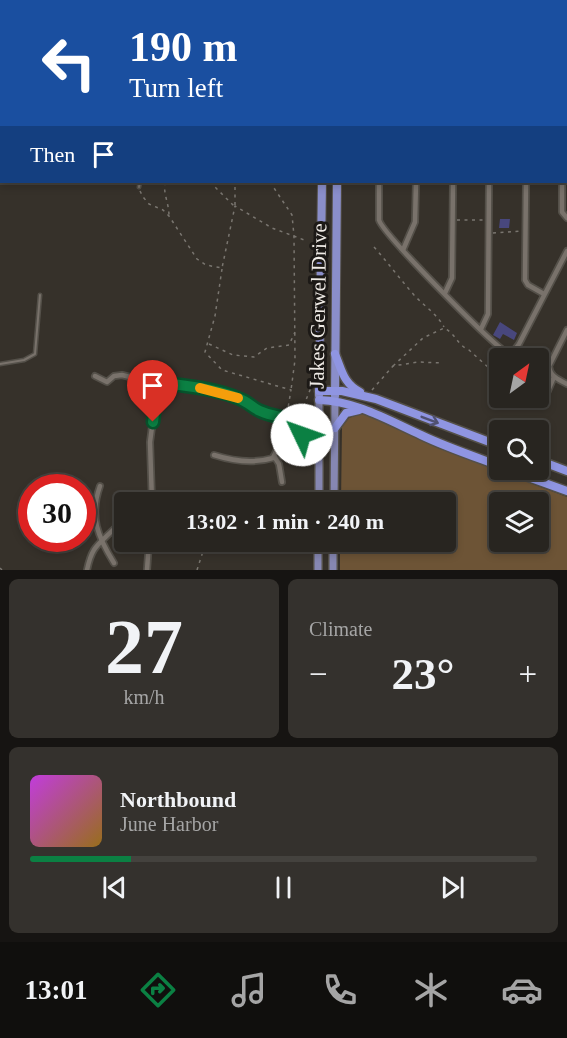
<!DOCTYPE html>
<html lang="en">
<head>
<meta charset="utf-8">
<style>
  body { margin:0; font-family:"Times New Roman",serif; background:#34312d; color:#f1f3f6; height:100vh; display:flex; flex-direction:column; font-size:22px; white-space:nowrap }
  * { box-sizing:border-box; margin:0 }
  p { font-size:20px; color:#a5a5a5 }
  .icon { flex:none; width:33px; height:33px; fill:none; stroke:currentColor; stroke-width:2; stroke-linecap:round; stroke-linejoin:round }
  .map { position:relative; height:570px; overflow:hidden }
  .sheet { display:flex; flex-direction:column; gap:9px; padding:9px; background:#161412; flex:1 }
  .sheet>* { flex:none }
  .guide { position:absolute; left:0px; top:0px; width:567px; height:183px; box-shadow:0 3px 9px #0003,0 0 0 2px #44423e; background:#1a4fa0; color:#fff; overflow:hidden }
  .needle { width:39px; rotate:33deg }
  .buttons { position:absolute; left:489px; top:348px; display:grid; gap:12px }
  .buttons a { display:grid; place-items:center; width:60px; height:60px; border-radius:6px; background:#282520; box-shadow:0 3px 9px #0003,0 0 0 2px #44423e; font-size:30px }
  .speed { position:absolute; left:18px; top:474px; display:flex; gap:12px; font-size:30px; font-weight:700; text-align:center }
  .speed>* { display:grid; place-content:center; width:78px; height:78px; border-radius:50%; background:#282520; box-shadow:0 3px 9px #0003,0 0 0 2px #44423e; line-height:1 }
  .speed .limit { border:9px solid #d22; background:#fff; color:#111 }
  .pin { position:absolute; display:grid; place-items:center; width:51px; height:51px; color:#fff; margin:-62px -26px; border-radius:50% 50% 50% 0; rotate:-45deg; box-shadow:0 0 6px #0007 }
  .pin .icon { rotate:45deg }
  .me { position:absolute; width:66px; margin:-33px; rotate:312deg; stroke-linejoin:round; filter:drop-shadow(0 0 4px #0008) }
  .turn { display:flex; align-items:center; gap:21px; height:126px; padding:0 30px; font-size:27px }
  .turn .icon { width:78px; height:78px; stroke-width:2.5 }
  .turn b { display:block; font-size:42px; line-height:51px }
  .then { display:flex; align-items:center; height:57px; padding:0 30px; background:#0003; gap:12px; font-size:22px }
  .big { font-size:45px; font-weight:700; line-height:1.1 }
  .sheet .tile { flex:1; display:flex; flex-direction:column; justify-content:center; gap:9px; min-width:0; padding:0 21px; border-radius:9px; background:#34312d }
  .sheet .dial { align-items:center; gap:0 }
  .dial b { font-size:78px; line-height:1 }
  .song { display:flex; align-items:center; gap:18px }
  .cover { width:72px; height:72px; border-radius:9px; background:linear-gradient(135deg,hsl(290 70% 55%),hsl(40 70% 35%)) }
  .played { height:6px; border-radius:3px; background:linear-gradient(90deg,#0b8043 20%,#44423e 20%) }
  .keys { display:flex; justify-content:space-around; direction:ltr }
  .heat { display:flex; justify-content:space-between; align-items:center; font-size:33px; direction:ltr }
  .sheet .tiles { flex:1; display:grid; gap:9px; grid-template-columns:1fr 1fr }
  .tile:last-child { grid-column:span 2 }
  .trip { position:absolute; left:114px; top:492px; width:342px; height:60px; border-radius:6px; background:#282520; box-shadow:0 3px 9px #0003,0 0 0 2px #44423e; font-weight:700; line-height:60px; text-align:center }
  .dock { display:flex; height:96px; justify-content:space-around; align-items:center; background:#100f0d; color:#a5a5a5 }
  .dock .icon { width:42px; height:42px }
  .dock .selected { color:#0b8043 }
  .dock b { font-size:27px; color:#f1f3f6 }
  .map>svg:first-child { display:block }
  .green { fill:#6d5436; fill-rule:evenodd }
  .building { fill:#48477d }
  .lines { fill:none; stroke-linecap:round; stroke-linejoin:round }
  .service-casing { stroke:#545049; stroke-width:5 }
  .minor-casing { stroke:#545049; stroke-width:8 }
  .primary-casing { stroke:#545049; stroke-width:10 }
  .trunk-casing { stroke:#545049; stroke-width:10 }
  .motorway-casing { stroke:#545049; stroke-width:11 }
  .path { stroke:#7a7670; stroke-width:1.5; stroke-dasharray:3 4.5; stroke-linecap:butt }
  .service { stroke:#79726b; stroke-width:2 }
  .minor { stroke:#79726b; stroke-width:4.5 }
  .primary { stroke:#8687b2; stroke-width:7 }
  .trunk { stroke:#8a8eca; stroke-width:8 }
  .motorway { stroke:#8f95e2; stroke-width:8 }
  .oneway { stroke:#505172 }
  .route-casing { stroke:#07532c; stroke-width:15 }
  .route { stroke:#0b8043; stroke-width:10 }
  .slow { stroke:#f59e0b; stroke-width:10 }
  .labels { text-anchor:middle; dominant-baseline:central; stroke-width:6; stroke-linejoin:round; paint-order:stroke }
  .street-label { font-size:21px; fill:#efebe6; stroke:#1c1916 }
</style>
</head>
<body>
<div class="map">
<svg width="567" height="570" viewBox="0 0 567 570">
  <rect width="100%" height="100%" fill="#36312a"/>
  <!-- green -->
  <path class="green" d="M363,413L438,448L567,497V570H340V542H446V502H341L342,427L349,418ZM500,502H538V542H500Z"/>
  <!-- building -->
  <g class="building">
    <polygon points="500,219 510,219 509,228 499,228"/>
    <polygon points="500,322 517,333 514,340 503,334 500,339 493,335"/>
  </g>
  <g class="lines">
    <!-- service casing -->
    <g class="service-casing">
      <g id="service">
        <polyline points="0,110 2,110"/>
        <polyline points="139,187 140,182"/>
        <polyline points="0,364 24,360 35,354 40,295"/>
      </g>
    </g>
    <!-- minor casing -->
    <g class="minor-casing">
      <g id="minor">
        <polyline points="388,0 396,0"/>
        <polyline points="417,0 418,2"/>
        <polyline points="444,2 445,0"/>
        <polyline points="485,2 486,0"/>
        <polyline points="526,2 527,0"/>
        <polyline points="565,2 566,0"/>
        <polyline points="566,78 567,75"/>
        <polyline points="566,88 567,89"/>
        <polyline points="566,129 567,130"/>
        <polyline points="566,160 567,157"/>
        <path d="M379,182V220C383,234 490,342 506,352H513L519,344L567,251"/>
        <polyline points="526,182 525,280 528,285 544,294"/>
        <polyline points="562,182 562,212 567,218"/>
        <polyline points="403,250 415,222 416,182"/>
        <polyline points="445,293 452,278 453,182"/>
        <polyline points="481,329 488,314 489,182"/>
        <path d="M567,330L549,366C550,377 558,379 567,384"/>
        <polyline points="95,376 107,382 114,376 122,375 150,382 212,390 240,399 262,412 288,418 296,425 312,450 320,450"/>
        <polyline points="543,402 554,377"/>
        <path d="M214,455C233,461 253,464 273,458L277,449V416"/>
        <polyline points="274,456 279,464 282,482"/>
        <path d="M100,486C89,517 98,537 114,563"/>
        <polyline points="152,502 150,442 158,382"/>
        <path d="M87,570C92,546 98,545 114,529L124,528"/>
        <polyline points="147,570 149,542"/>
      </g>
    </g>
    <!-- primary casing -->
    <g class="primary-casing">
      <g id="primary">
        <polyline points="319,502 319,400"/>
        <polyline points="334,502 335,400"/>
        <polyline points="318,570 318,542"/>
        <polyline points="333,570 333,542"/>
      </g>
    </g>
    <!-- trunk casing -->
    <g class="trunk-casing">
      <g id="trunk">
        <polyline points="324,2 324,0"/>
        <polyline points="339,2 339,0"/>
        <polyline points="319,395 322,182"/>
        <polyline points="335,396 337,182"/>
      </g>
    </g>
    <!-- motorway casing -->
    <g class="motorway-casing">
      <g id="motorway">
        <path d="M335,354C342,370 343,383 360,392"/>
        <polyline points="319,391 342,391 376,399 500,446"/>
        <path d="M319,400C356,401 388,420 421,435C446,447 473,456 500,466"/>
        <polyline points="335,428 346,413 359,410"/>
        <polyline points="538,460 567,471"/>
        <polyline points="509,470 567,491"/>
      </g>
    </g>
    <!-- path -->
    <g class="path">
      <polyline points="258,0 259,2"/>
      <path d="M165,182C163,194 169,203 169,216"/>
      <polyline points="210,182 234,206"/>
      <polyline points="270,182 292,215 294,236 295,360 291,390"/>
      <polyline points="140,191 143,197 149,204 163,210 169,216 197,259 206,265 222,268 235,206 272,228 307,241"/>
      <polyline points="235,205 235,182"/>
      <polyline points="457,220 485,220"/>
      <polyline points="493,233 521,231"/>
      <path d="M374,247C388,263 400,279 414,295C424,306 437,314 444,327"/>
      <polyline points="222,269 215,316 205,352 222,370 291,390 287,414"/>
      <polyline points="209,344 233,355 254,357 267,348 289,345 295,332"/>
      <path d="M393,366L423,338L444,328C456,334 457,345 469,350L500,378"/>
      <polyline points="372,390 393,366 418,362 443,363"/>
      <polyline points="515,398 516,400"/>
      <polyline points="304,405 312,408 312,403"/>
      <polyline points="290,413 304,405 312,385"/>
      <polyline points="0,568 2,570"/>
      <polyline points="197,570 206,542"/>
    </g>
    <!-- service -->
    <use href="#service" class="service"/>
    <!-- minor -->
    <use href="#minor" class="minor"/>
    <!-- primary -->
    <use href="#primary" class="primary"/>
    <!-- trunk -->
    <use href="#trunk" class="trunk"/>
    <!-- motorway -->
    <use href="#motorway" class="motorway"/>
  </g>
  <!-- one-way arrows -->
  <defs><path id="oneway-shaft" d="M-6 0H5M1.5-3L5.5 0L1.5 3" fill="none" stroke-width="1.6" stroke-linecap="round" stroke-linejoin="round" transform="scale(1.5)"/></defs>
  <use class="oneway" href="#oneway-shaft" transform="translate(430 420) rotate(21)"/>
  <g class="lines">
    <!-- route casing -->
    <g class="route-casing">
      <path id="route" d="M153,422L158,382C185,386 215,388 240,399C248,402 253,408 260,411C282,421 288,411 302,435"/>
    </g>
    <!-- route -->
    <use href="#route" class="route"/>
    <!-- slow -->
    <polyline class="slow" points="200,388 238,398"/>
  </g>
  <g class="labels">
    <!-- street labels -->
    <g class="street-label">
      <text transform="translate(318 306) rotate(-89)">Jakes Gerwel Drive</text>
    </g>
  </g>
</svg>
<div class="buttons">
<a><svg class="needle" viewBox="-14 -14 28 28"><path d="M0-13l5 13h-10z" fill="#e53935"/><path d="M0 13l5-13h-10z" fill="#a5a5a5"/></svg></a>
<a><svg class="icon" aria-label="search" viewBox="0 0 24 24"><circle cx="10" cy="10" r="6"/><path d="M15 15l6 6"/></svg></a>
<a><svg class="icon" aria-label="layers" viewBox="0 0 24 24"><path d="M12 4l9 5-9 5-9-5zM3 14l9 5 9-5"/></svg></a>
</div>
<div class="speed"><div class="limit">30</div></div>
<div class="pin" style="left:153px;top:422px;background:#d93025"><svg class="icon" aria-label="arrive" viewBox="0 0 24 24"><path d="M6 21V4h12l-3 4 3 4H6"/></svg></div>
<svg class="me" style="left:302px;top:435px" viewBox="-20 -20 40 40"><circle r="19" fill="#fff"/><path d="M0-13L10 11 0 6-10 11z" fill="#0b8043"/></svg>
<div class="trip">13:02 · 1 min · 240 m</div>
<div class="guide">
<div class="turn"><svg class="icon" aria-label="left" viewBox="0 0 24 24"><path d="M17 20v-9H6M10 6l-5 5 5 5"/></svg><div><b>190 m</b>Turn left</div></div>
<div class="then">Then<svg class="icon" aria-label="arrive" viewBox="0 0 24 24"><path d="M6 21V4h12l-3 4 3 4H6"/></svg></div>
</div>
</div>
<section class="sheet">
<div class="tiles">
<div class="tile dial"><b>27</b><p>km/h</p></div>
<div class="tile"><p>Climate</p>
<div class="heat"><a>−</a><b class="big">23°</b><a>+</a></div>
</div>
<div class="tile">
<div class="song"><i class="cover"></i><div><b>Northbound</b><p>June Harbor</p></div></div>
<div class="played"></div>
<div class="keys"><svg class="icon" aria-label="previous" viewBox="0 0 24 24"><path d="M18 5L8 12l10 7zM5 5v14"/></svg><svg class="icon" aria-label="pause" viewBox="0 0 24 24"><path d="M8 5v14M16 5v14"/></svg><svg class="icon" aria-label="next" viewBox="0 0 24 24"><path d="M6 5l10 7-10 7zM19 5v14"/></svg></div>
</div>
</div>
</section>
<nav class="dock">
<b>13:01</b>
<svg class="icon selected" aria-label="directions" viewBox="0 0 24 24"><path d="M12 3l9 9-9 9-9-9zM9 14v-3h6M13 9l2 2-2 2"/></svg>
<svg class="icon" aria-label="music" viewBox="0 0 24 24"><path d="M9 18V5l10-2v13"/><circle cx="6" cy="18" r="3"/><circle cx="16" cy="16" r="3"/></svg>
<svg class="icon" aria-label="phone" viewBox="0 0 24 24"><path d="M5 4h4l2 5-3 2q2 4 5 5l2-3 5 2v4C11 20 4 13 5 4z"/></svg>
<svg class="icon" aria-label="climate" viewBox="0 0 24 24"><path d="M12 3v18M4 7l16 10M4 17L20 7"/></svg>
<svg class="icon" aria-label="car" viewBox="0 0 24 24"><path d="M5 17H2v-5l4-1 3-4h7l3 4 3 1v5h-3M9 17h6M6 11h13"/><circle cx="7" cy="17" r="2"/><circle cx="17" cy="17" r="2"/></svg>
</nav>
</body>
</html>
